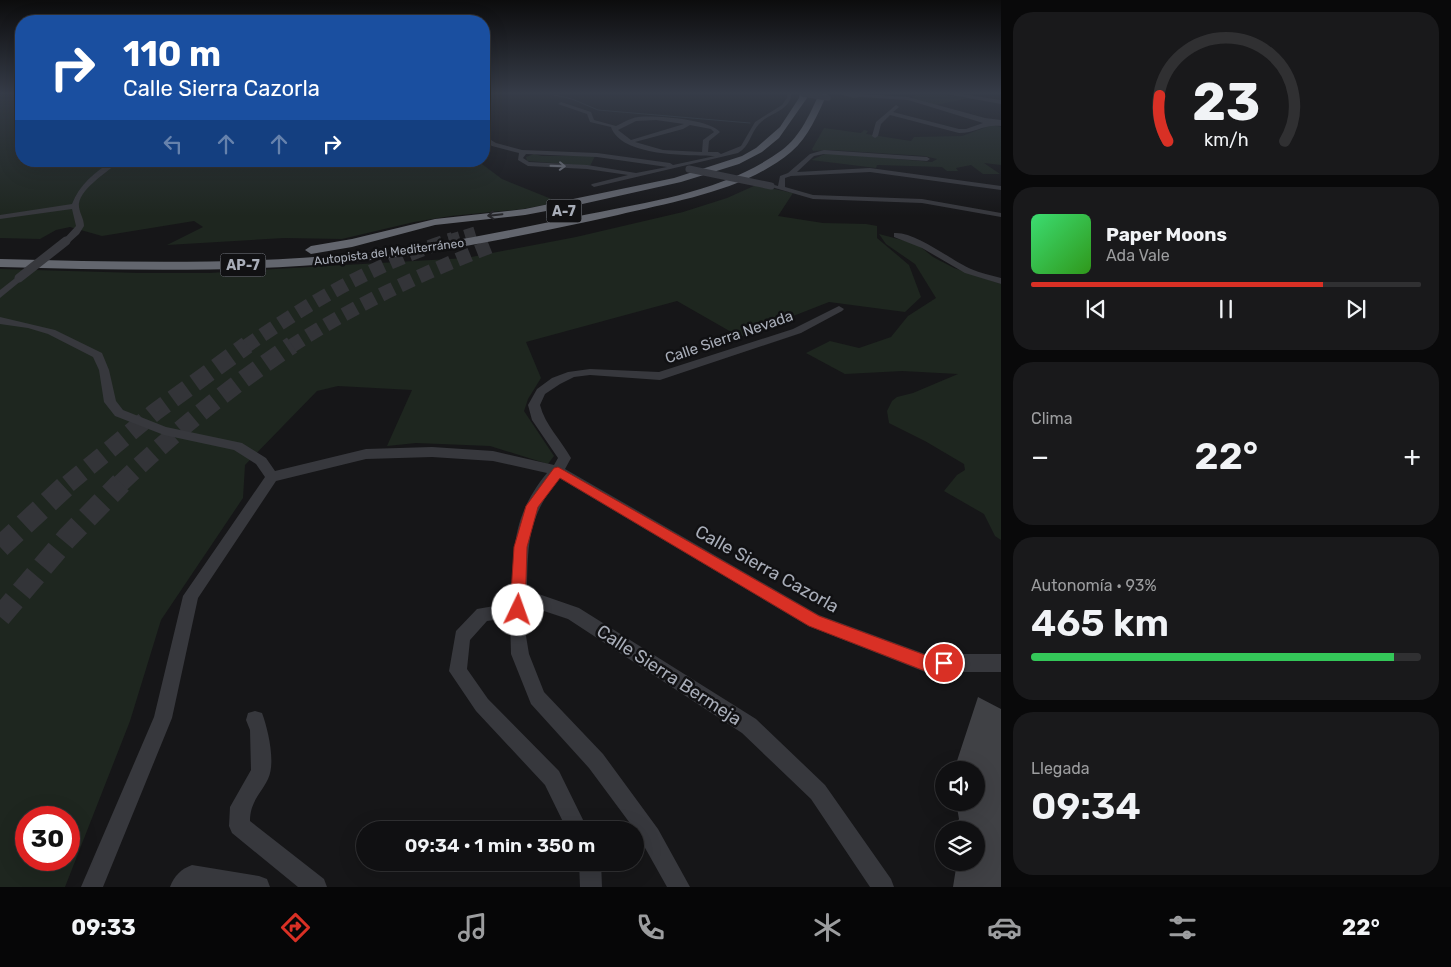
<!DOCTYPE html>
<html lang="es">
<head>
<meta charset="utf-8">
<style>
  body { margin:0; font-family:Rubik,sans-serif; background:#19191b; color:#f1f3f6; height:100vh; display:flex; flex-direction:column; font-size:19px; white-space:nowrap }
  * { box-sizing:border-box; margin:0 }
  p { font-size:16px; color:#9c9d9f }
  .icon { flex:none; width:28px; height:28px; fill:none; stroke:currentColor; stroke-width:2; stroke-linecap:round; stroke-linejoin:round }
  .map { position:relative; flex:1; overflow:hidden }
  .panel { display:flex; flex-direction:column; gap:12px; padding:12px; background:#09090a; width:450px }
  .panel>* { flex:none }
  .hud { position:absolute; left:15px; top:15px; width:475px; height:152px; border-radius:20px; box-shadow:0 5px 20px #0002,0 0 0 1px #303032; background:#1a4fa0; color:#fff; overflow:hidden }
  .buttons { position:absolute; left:935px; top:761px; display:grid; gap:10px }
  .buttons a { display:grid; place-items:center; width:50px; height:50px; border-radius:50%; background:#101012; box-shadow:0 5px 20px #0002,0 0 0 1px #303032; font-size:25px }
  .speed { position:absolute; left:15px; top:806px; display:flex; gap:10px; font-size:25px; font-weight:700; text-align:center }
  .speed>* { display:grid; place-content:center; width:65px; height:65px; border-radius:50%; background:#101012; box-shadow:0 5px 20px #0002,0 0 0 1px #303032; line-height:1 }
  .speed .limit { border:8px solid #d22; background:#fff; color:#111 }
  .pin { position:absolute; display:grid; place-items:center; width:42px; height:42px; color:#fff; margin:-21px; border:2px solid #fff; border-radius:50%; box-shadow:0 1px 5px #0007 }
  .me { position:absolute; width:55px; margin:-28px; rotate:3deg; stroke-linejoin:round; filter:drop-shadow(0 0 4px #0008) }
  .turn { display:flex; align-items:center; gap:18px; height:105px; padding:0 25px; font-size:22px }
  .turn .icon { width:65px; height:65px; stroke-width:2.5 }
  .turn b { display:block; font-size:35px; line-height:42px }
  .lanes { display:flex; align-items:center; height:48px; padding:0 25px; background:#0003; justify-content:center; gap:25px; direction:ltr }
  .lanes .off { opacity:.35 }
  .big { font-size:38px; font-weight:600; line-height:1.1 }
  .panel .card { flex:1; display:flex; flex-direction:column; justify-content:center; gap:8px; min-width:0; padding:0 18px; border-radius:20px; background:#19191b }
  .panel .dial { align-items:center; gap:0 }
  .dial svg { height:130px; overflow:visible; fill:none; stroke:#303032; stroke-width:7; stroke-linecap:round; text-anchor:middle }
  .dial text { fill:#f1f3f6; stroke:none }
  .song { display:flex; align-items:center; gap:15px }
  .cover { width:60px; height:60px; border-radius:8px; background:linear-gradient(135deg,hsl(140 70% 55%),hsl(110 70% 35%)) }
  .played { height:5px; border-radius:2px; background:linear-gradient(90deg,#d93025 75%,#303032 75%) }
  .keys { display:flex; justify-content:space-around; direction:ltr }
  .heat { display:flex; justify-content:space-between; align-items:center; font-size:28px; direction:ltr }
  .charge { height:8px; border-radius:4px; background:linear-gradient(90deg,#34c759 93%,#303032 0) }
  .trip { position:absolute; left:356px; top:821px; width:288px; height:50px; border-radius:25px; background:#101012; box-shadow:0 5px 20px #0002,0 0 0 1px #303032; font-weight:600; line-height:50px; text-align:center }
  .tabs { display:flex; height:80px; justify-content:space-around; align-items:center; background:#060607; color:#9c9d9f }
  .tabs .icon { width:35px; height:35px }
  .tabs .selected { color:#d93025 }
  .tabs b { font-size:22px; color:#f1f3f6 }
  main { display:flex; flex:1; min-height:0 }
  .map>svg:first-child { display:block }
  .green { fill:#1e261f; fill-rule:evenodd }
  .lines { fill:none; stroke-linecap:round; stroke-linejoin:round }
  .stream { stroke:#2c353c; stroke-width:1 }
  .building { fill:#404145 }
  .highway-tunnel-far3 { stroke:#333438; stroke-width:11; stroke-dasharray:11 5.5; stroke-linecap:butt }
  .highway-tunnel-far2 { stroke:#333438; stroke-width:14; stroke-dasharray:14 7; stroke-linecap:butt }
  .highway-tunnel-far1 { stroke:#333438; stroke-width:18; stroke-dasharray:18 9; stroke-linecap:butt }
  .highway-tunnel { stroke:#333438; stroke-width:22; stroke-dasharray:22 11; stroke-linecap:butt }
  .minor { fill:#37383d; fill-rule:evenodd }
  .highway { fill:#63666e; fill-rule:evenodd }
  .minor-bridge-far2 { stroke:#37383d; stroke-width:5.5 }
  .minor-bridge-far1 { stroke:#37383d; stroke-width:7 }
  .minor-bridge { stroke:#37383d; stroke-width:9 }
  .oneway { stroke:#757881 }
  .oneway2 { stroke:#26262a }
  .route { fill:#d93025; stroke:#8d1f18 }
  .labels { text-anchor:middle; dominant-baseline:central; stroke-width:5; stroke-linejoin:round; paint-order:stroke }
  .far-street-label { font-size:12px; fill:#a8adb8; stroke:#111113 }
  .shield { fill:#111113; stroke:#7b7e86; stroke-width:1 }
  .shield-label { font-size:14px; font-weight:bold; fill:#a8adb8 }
  .street-label { font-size:15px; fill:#a8adb8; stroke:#111113 }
  .near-street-label { font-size:18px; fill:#a8adb8; stroke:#111113 }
</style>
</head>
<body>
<main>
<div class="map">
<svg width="1001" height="887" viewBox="0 0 1001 887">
  <rect width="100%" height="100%" fill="#161618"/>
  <!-- green -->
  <g class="green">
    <polygon points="0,92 21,92 21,161 478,161 502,179 559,202 523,209 451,216 414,222 342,239 284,238 167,245 203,227 194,221 102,236 70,227 56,230 40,239 0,238"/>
    <polygon points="920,92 969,98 936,105 911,99"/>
    <polygon points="992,125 1001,127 1001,165 984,163 1000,174 983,174 971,165 956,168 958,171 947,171 942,167 877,165 876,168 811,160 827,153 932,162 937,159 924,156 831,150 813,151 812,149 824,128 861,133 864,130 868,131 866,134 911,141 914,137 962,136"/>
    <polygon points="534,154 542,156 595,156 590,166 527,161 526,157"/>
    <path d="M756,185L793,193L778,216L823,223L866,224L877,226V238L909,265L921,297L905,312L829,302L740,337L677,301L526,342L541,378L528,399L524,411L554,456L548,464L490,446L416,443L387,446L412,390L338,386L317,391L245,465L243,498L161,620L130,721L65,887H0V269L139,273H209L466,258L576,237L683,212L727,198ZM26,818H69V860H26Z"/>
    <polygon points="879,234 917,244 933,257 954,268 1001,284 1001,540 995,536 984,514 944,491 957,475 965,470 964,464 925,441 889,423 887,411 892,401 897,397 913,393 958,374 902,371 845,374 806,353 830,341 859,348 891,337 908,316 936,298 915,264 886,244"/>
  </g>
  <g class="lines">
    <!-- stream -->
    <polyline class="stream" points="540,92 572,99 598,110 750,123"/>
  </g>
  <!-- building -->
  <polygon class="building" points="978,697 1001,709 1001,887 953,887 957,862 976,862 976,830 953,830 959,819 956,802 976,802 976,770 954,770"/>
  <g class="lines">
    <!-- highway-tunnel-far3 -->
    <polyline class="highway-tunnel-far3" points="449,240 475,232"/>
    <!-- highway-tunnel-far2 -->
    <g class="highway-tunnel-far2">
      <path d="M245,347C310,302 378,262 453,239"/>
      <path d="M290,347C355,305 422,273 494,245"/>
    </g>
    <!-- highway-tunnel-far1 -->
    <g class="highway-tunnel-far1">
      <polyline points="68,484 155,412 247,345"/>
      <path d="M120,484C173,433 231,386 292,345"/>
    </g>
    <!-- highway-tunnel -->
    <g class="highway-tunnel">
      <polyline points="0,547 69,483"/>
      <polyline points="0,617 67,538 121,483"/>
    </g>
    <!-- minor -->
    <g class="minor">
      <path d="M788,92H792C790,112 770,112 759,124C750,134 750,146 738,153L594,187L591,185L592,184L628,175L587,169L528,166L518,160L519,153L492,146L484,140V136L496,143L522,150L597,153L670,163L673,165L715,156C689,155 621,157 611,127L590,122L587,114L558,104L561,102L591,112L594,120L616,126C623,123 630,118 638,117C655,115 709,119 720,132L709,141L708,152H718L721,154L741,146L755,122L782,105L787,98ZM656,120L684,124L631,140L618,130L636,121ZM690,125L711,129L714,132L703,140L702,152L663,150L635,142L683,129ZM526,154L597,157L667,167L636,173L587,165L529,162L523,158Z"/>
      <path d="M832,92L908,97L985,118L1001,120V126C983,124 976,133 959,133L890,115L881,124L878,136L875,138L872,136L876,122L896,105L899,107L893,112L959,129H966L983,123L908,100L860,97L854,98Z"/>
      <polygon points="935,92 948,92 1001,100 1001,104"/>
      <polygon points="824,150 927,157 930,159 927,161 824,154 814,156 797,172 870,168 1001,186 1001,190 870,172 791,176 785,178 785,187 813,195 922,199 1001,213 1001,217 922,203 813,199 768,186 771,184 778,186 780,176 788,173 810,154"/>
      <path d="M112,161H120C109,171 77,190 79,207C80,214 84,219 84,226L79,234L69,243L62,241L76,226L72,209L0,219V215L72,204C79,185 95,172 112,161Z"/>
      <path d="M894,233C915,231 952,261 971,269C980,273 991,275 1001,278V284L965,273L922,248L894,237Z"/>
      <polygon points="19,275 22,276 22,280 0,298 0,290"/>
      <path d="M839,306L844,309L842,311L801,333L660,380L590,375L574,377L560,384L545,394L540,405C545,425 561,440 571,458L565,469L819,615L925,654H1001V672H925L808,626L559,478C528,518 528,541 527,590L579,608L756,719L825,785L891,879L894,887H870L811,799L742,733L568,619L526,605L525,630L529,654L544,692L603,754L658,829L690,887H667L635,830L589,768L531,704L511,654L510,618L487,621L470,640L467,669L488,699L559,771L588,830H567L545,785L476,711L449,671L456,631L477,609L511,603C514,550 511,517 547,473L493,461L432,457L366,459L276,481L198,598L172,718L103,887H81L154,717L183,596L265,477L256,464L234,450L164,435L115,416L104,402L99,370L93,357L48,334L28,328L0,324V317L55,330L102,353L109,370L116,401L123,410L166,427L242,443L266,458L275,471L366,449L432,447L493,451L554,465L558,458L532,420L528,405L537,389L552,378L568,372L590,369L659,372L793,329Z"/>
      <path d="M255,711L262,713C268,729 276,763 268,779C260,795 250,802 250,821L324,879L327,887H298L232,833L229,826L230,807L251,770L250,730L246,720L248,713Z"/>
      <polygon points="579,862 601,862 602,887 580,887"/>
      <path d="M192,865L259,876L267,879L270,887H170C174,876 181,869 192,865Z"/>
    </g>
    <!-- highway -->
    <g class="highway">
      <polygon points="800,92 806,92 807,98 779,138 762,152 739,164 681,182 578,205 525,215 435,225 352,247 311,254 305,250 311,246 352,239 435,219 525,209 674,178 742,156 756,148 780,127 799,98"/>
      <path d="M820,92H828C818,113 809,137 791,152C744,191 676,201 618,215C531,234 442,253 353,262C236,273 118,270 0,267V259C118,262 236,265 353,254C433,247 511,230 589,214C654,201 728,190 782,150C801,136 810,113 820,92Z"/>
    </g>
    <!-- minor-bridge-far2 -->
    <polyline class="minor-bridge-far2" points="803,94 828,98"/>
    <!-- minor-bridge-far1 -->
    <polyline class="minor-bridge-far1" points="689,169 771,186"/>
    <!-- minor-bridge -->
    <polyline class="minor-bridge" points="19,278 66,241"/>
  </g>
  <!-- one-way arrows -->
  <defs><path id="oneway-shaft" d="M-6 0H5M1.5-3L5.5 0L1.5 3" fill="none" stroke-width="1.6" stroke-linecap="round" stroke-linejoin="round" transform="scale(1.25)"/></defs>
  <use class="oneway" href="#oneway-shaft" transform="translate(558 166) rotate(2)"/>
  <use class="oneway2" href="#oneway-shaft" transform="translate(495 215) rotate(174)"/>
  <!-- sky -->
  <linearGradient id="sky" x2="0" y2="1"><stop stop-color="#0c0c0d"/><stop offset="0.43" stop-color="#363c48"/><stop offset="1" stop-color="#363c48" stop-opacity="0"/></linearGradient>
  <rect width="1001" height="216" fill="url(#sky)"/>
  <!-- route -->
  <polygon class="route" points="558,467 819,616 925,655 944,655 950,658 952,663 950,669 944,671 925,671 809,626 560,478 538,507 527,547 525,610 523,615 518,617 512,615 510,610 514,547 526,506 554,468"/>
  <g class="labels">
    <!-- far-street labels -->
    <g class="far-street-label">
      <text transform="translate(389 252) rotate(-7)">Autopista del Mediterráneo</text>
    </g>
    <!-- shield labels -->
    <g class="shield">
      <rect x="546.5" y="199.5" width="35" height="23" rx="4"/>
      <rect x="220.5" y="253.5" width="45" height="23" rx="4"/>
    </g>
    <g class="shield-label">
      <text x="564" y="211">A-7</text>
      <text x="243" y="265">AP-7</text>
    </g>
    <!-- street labels -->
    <g class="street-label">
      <text transform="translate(729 337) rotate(-19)">Calle Sierra Nevada</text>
    </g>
    <!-- near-street labels -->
    <g class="near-street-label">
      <text transform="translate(767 569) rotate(29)">Calle Sierra Cazorla</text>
      <text transform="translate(669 675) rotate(33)">Calle Sierra Bermeja</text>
    </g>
  </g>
</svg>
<div class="buttons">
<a><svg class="icon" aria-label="sound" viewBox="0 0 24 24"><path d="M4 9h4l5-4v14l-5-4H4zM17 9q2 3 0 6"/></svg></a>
<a><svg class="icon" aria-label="layers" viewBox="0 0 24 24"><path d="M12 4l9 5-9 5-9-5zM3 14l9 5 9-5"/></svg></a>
</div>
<div class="speed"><div class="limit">30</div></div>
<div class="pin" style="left:944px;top:663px;background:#d93025"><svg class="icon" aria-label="arrive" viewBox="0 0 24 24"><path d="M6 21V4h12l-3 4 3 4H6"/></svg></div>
<svg class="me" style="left:518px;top:610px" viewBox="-20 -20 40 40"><circle r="19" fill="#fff"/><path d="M0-13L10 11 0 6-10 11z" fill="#d93025"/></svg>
<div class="trip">09:34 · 1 min · 350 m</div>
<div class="hud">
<div class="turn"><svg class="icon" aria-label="right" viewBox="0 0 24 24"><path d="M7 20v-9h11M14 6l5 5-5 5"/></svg><div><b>110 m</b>Calle Sierra Cazorla</div></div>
<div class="lanes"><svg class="icon off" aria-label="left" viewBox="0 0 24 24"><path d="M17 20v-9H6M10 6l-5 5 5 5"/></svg><svg class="icon off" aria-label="ahead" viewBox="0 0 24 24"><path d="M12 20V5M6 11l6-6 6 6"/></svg><svg class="icon off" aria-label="ahead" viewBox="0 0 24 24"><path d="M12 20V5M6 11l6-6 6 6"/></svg><svg class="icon" aria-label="right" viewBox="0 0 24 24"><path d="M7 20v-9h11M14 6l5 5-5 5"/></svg></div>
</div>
</div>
<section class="panel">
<div class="card dial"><svg viewBox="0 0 100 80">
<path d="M14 69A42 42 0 1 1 86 69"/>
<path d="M14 69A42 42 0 0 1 9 41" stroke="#d93025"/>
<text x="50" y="56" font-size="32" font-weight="700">23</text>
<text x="50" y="72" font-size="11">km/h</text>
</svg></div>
<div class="card">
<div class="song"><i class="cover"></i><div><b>Paper Moons</b><p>Ada Vale</p></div></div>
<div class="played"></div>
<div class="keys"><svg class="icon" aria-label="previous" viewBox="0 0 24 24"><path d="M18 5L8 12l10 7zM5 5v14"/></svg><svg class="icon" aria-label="pause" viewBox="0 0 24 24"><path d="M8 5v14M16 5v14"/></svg><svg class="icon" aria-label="next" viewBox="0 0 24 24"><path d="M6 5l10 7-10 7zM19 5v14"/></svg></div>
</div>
<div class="card"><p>Clima</p>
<div class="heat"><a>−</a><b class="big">22°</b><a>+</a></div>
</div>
<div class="card"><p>Autonomía · 93%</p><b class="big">465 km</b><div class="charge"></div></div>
<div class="card"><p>Llegada</p><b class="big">09:34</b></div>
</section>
</main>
<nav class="tabs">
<b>09:33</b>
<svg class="icon selected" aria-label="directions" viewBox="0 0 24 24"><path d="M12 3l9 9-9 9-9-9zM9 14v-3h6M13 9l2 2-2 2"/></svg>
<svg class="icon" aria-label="music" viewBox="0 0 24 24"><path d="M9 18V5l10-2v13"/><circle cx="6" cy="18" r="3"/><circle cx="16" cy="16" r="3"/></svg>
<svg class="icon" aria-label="phone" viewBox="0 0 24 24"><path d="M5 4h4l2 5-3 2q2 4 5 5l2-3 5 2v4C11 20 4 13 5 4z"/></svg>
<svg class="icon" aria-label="climate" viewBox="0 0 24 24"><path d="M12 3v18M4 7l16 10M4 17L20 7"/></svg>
<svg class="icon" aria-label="car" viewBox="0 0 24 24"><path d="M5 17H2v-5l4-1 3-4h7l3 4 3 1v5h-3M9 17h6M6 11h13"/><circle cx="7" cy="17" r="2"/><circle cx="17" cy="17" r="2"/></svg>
<svg class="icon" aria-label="filters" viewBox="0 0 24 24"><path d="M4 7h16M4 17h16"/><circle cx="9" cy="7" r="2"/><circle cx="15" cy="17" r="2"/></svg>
<b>22°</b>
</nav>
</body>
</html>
